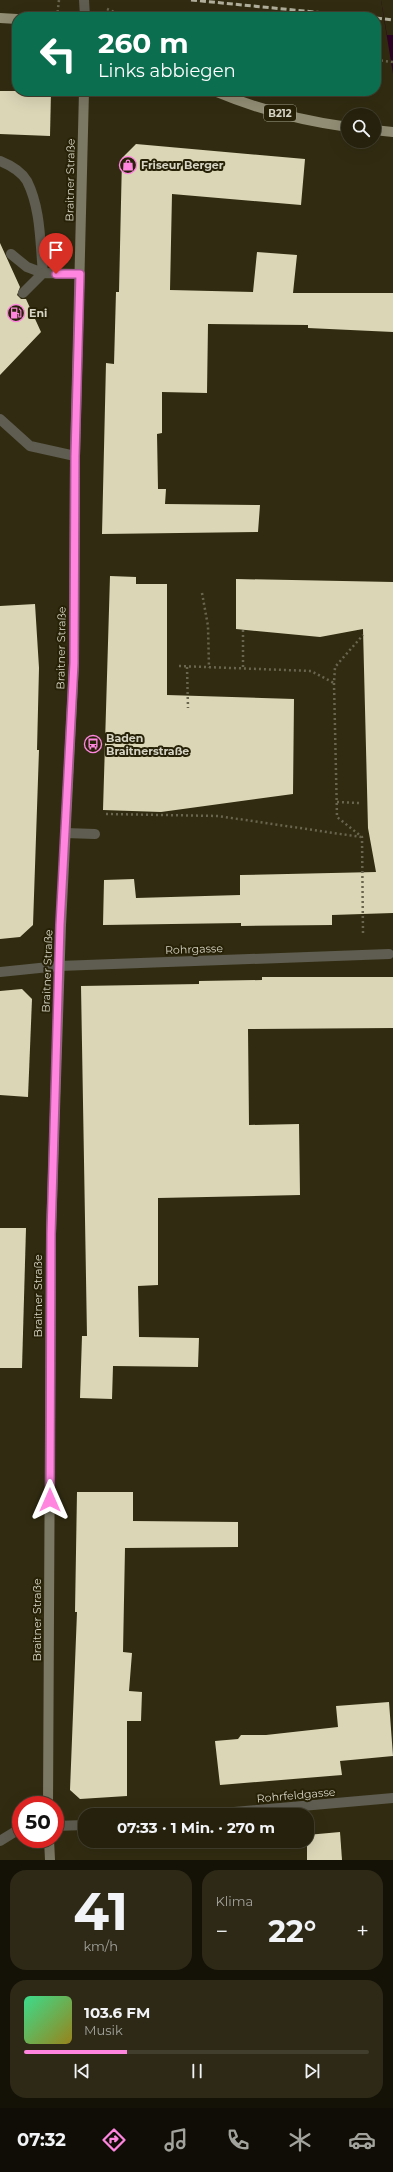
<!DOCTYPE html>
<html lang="de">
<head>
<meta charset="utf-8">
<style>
  body { margin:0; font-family:Montserrat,sans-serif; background:#2d2916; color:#f1f3f6; height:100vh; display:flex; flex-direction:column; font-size:15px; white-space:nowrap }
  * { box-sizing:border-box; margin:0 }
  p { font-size:13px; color:#a3a39d }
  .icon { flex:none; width:22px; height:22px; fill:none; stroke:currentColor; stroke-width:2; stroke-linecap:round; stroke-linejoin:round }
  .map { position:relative; height:1860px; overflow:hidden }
  .drawer { display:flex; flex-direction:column; gap:10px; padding:10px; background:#141207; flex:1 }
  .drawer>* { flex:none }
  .hud { position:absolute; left:12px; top:12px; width:369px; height:84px; border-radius:16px; box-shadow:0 4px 16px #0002,0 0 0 1px #423e2e; background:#0b6e4f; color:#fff; overflow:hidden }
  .fabs { position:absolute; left:341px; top:108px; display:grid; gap:8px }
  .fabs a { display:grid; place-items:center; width:40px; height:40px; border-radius:50%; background:#25210d; box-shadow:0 4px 16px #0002,0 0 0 1px #423e2e; font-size:20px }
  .speed { position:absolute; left:12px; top:1796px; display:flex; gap:8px; font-size:20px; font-weight:700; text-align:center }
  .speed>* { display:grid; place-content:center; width:52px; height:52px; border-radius:50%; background:#25210d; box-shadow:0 4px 16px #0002,0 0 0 1px #423e2e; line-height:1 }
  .speed .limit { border:6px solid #d22; background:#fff; color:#111 }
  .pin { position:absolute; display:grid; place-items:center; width:34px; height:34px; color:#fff; margin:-41px -17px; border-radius:50% 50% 50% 0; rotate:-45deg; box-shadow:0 0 4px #0007 }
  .pin .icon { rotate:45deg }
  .me { position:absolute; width:44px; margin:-22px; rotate:0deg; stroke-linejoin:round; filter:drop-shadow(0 0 3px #0008) }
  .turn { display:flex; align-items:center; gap:14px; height:84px; padding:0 20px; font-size:18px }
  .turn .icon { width:52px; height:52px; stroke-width:2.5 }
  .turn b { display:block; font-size:28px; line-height:34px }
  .big { font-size:30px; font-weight:700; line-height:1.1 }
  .drawer .card { flex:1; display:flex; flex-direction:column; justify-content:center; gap:6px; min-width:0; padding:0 14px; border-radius:16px; background:#2d2916 }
  .drawer .dial { align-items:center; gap:0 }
  .dial b { font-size:52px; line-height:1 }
  .song { display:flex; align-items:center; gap:12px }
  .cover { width:48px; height:48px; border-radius:6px; background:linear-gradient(135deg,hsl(150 70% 55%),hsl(50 70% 35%)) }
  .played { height:4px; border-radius:2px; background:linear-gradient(90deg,#ff85df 30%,#423e2e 30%) }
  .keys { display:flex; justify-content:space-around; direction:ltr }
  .heat { display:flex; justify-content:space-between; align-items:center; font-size:22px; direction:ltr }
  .drawer .tiles { flex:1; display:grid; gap:10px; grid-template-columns:1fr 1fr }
  .card:last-child { grid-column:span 2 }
  .trip { position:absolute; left:78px; top:1808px; width:236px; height:40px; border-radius:16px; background:#25210d; box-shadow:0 4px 16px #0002,0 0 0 1px #423e2e; font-weight:700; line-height:40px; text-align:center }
  .tabs { display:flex; height:64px; justify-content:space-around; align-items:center; background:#0f0d05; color:#a3a39d }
  .tabs .icon { width:28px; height:28px }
  .tabs .current { color:#ff85df }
  .tabs b { font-size:18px; color:#f1f3f6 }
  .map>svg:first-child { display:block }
  .water { fill:#2e0325 }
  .pier { fill:#312c11 }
  .building { fill:#dbd6b6 }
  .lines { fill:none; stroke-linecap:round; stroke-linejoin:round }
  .path { stroke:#69654e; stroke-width:2.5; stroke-dasharray:2 3; stroke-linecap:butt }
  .service { stroke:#5f5d51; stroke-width:10 }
  .minor { stroke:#5f5d51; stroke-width:10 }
  .tertiary { stroke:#5f5d51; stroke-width:10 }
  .secondary { stroke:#7b7864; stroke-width:10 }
  .primary { stroke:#918d74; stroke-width:10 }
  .rail { stroke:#b1af9c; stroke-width:3; stroke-dasharray:6 3; stroke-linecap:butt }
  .route-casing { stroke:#a65691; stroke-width:10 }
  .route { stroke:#ff85df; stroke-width:7 }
  .labels { text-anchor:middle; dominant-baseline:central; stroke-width:4; stroke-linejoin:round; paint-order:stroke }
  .shield { fill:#272207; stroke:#a29f8c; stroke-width:1 }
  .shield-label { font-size:10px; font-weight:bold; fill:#d7d5c5 }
  .poi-label { font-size:11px; font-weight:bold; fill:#d7d5c5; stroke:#272207; text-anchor:start }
  .street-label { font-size:11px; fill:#d7d5c5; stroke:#272207 }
</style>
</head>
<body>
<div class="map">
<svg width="393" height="1860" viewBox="0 0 393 1860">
  <rect width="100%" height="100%" fill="#312c11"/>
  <!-- water -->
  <polygon class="water" points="381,0 393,0 393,74"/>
  <!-- pier -->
  <polygon class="pier" points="381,0 393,0 393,35 387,35"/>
  <!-- building -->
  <g class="building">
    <polygon points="0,91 51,91 50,136 0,134"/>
    <polygon points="136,144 305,159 301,205 172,194 170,290 253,292 257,252 297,255 293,293 393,293 393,332 308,328 308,325 208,324 207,393 162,392 162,433 157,434 158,489 166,489 165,504 260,505 258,532 102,534 106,363 114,364 116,292 119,292 122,158"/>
    <polygon points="0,243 20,287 17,295 21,299 26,299 41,332 0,375"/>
    <polygon points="110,576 136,577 136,584 167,584 167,695 294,699 293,794 161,812 103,810"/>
    <polygon points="236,579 393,582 393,913 332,915 332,925 241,926 241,923 103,925 104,880 134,879 136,898 240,895 240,875 376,872 368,828 363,629 320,637 236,629"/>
    <polygon points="35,604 39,668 37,750 39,750 33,925 20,937 0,939 0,606"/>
    <polygon points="262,977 393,977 393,1028 248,1029 249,1125 299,1124 300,1195 158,1198 158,1285 138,1286 139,1337 199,1338 198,1367 113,1366 112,1399 80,1398 82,1336 87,1336 81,986 199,984 199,981 262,980"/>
    <polygon points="22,989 32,999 28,1097 0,1095 0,991"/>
    <polygon points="0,1228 26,1228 22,1368 0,1368"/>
    <polygon points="77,1492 133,1492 133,1521 238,1522 238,1547 125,1548 123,1652 132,1653 129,1691 142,1692 141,1721 127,1721 127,1796 80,1799 70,1790 77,1612 75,1612"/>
    <polygon points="389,1702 393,1756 340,1761 342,1775 220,1785 215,1741 238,1739 241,1735 266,1735 338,1727 336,1706"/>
    <polygon points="340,1832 342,1860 307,1860 307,1835"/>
  </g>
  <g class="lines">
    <!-- path -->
    <g class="path">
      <polyline points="107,9 126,17"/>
      <polyline points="57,17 59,0"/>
      <polyline points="376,60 393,62"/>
      <polyline points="202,593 208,626 209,668"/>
      <polyline points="243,630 243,669"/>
      <polyline points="179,666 311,671 334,683"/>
      <polyline points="187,667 188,708"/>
      <polyline points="337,802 359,803"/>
      <polyline points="106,814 218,816 361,837"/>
      <polyline points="363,933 362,837 337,817 334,683 335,667 363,635"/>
    </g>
    <!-- service -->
    <g class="service">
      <path d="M0,161C10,165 21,171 27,181C41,209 40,243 43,273L27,267L11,254"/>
      <polyline points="23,293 43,273 80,274"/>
      <polyline points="65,833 95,834"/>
    </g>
    <!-- minor -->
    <g class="minor">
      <polyline points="0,419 30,446 75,456"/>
      <polyline points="0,972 59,966 389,954"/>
      <polyline points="201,1815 393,1798"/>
      <polyline points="55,1826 85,1825"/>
      <polyline points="0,1841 21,1828"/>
    </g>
    <!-- tertiary -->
    <polyline class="tertiary" points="84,0 85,17"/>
    <!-- secondary -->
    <g class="secondary">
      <polyline points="48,1805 51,1234 61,925 74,663 75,456 84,91"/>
      <polyline points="49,1839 50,1860"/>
    </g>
    <!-- primary -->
    <g class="primary">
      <polyline points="0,18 17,19"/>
      <path d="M214,91C257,109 302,121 348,127"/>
      <polyline points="374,130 393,132"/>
    </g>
    <!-- rail -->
    <g class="rail">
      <polyline points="191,0 366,17"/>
      <polyline points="376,18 393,20"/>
    </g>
  </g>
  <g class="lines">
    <!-- route casing -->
    <g class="route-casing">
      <polyline id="route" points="50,1500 51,1234 60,925 74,663 75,456 80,274 56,274"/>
    </g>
    <!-- route -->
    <use href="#route" class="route"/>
  </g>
  <!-- icons -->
  <defs>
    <g id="shop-ring" transform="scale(0.9)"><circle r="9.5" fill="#272207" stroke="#ff85df" stroke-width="1.5"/><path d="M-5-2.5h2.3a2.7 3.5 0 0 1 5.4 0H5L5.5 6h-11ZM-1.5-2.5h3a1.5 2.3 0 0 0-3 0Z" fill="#ff85df"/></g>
    <g id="fuel-ring" transform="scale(0.9)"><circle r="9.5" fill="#272207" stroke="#ff85df" stroke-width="1.5"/><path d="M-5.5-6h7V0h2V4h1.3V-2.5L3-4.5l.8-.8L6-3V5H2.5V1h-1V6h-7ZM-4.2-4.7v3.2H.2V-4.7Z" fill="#ff85df"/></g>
    <g id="bus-ring" transform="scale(0.9)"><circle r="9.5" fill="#272207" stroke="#ff85df" stroke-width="1.5"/><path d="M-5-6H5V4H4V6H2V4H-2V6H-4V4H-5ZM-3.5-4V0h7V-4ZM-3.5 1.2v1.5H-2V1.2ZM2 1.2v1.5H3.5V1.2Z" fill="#ff85df"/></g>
  </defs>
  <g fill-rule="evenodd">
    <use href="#shop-ring" x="128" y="165"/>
    <use href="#fuel-ring" x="16" y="313"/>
    <use href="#bus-ring" x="93" y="744"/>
  </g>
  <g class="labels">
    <!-- shield labels -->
    <rect class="shield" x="264" y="105" width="32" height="16" rx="3"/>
    <g class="shield-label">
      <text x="280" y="113">B212</text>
    </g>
    <!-- poi labels -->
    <g class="poi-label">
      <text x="141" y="165">Friseur Berger</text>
      <text x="29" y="313">Eni</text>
      <text x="106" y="738">Baden<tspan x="106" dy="13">Braitnerstraße</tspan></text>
    </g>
    <!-- street labels -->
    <g class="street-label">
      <text transform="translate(70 180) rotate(-89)">Braitner Straße</text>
      <text transform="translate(61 648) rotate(-89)">Braitner Straße</text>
      <text transform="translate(194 949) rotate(-2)">Rohrgasse</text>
      <text transform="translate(47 971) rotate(-88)">Braitner Straße</text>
      <text transform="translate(38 1296) rotate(-90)">Braitner Straße</text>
      <text transform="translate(37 1620) rotate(-90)">Braitner Straße</text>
      <text transform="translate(296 1795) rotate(-5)">Rohrfeldgasse</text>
    </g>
  </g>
</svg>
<div class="fabs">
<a><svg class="icon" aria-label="search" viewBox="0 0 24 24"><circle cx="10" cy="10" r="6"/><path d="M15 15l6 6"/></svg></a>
</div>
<div class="speed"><div class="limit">50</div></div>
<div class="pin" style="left:56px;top:274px;background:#d93025"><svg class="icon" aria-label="arrive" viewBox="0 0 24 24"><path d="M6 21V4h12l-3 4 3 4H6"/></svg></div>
<svg class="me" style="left:50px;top:1500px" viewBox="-20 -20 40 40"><path d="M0-17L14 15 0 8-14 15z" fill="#ff85df" stroke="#fff" stroke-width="4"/></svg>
<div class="trip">07:33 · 1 Min. · 270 m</div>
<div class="hud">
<div class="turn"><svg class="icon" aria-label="left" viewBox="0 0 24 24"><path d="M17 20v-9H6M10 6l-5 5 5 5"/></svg><div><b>260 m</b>Links abbiegen</div></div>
</div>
</div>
<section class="drawer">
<div class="tiles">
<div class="card dial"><b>41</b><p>km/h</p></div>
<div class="card"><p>Klima</p>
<div class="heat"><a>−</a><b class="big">22°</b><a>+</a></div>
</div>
<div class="card">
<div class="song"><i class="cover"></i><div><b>103.6 FM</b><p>Musik</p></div></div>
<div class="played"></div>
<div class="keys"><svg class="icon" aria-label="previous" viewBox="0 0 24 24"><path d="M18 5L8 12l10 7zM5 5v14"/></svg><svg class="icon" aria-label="pause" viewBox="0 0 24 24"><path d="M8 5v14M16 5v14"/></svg><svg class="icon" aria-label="next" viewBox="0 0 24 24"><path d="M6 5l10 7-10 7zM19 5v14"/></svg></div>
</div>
</div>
</section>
<nav class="tabs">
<b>07:32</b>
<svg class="icon current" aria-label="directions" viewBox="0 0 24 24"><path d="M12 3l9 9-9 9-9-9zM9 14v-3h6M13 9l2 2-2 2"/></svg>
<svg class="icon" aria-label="music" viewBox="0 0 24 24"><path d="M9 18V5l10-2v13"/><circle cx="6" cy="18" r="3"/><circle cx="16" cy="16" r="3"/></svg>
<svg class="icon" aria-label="phone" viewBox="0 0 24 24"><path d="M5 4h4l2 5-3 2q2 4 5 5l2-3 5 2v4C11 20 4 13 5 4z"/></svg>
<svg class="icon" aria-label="climate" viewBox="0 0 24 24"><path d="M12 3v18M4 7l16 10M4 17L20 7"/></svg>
<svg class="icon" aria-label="car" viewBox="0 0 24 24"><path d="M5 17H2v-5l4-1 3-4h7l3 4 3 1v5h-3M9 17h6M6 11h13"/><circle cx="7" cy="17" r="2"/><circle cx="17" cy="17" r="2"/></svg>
</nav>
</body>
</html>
